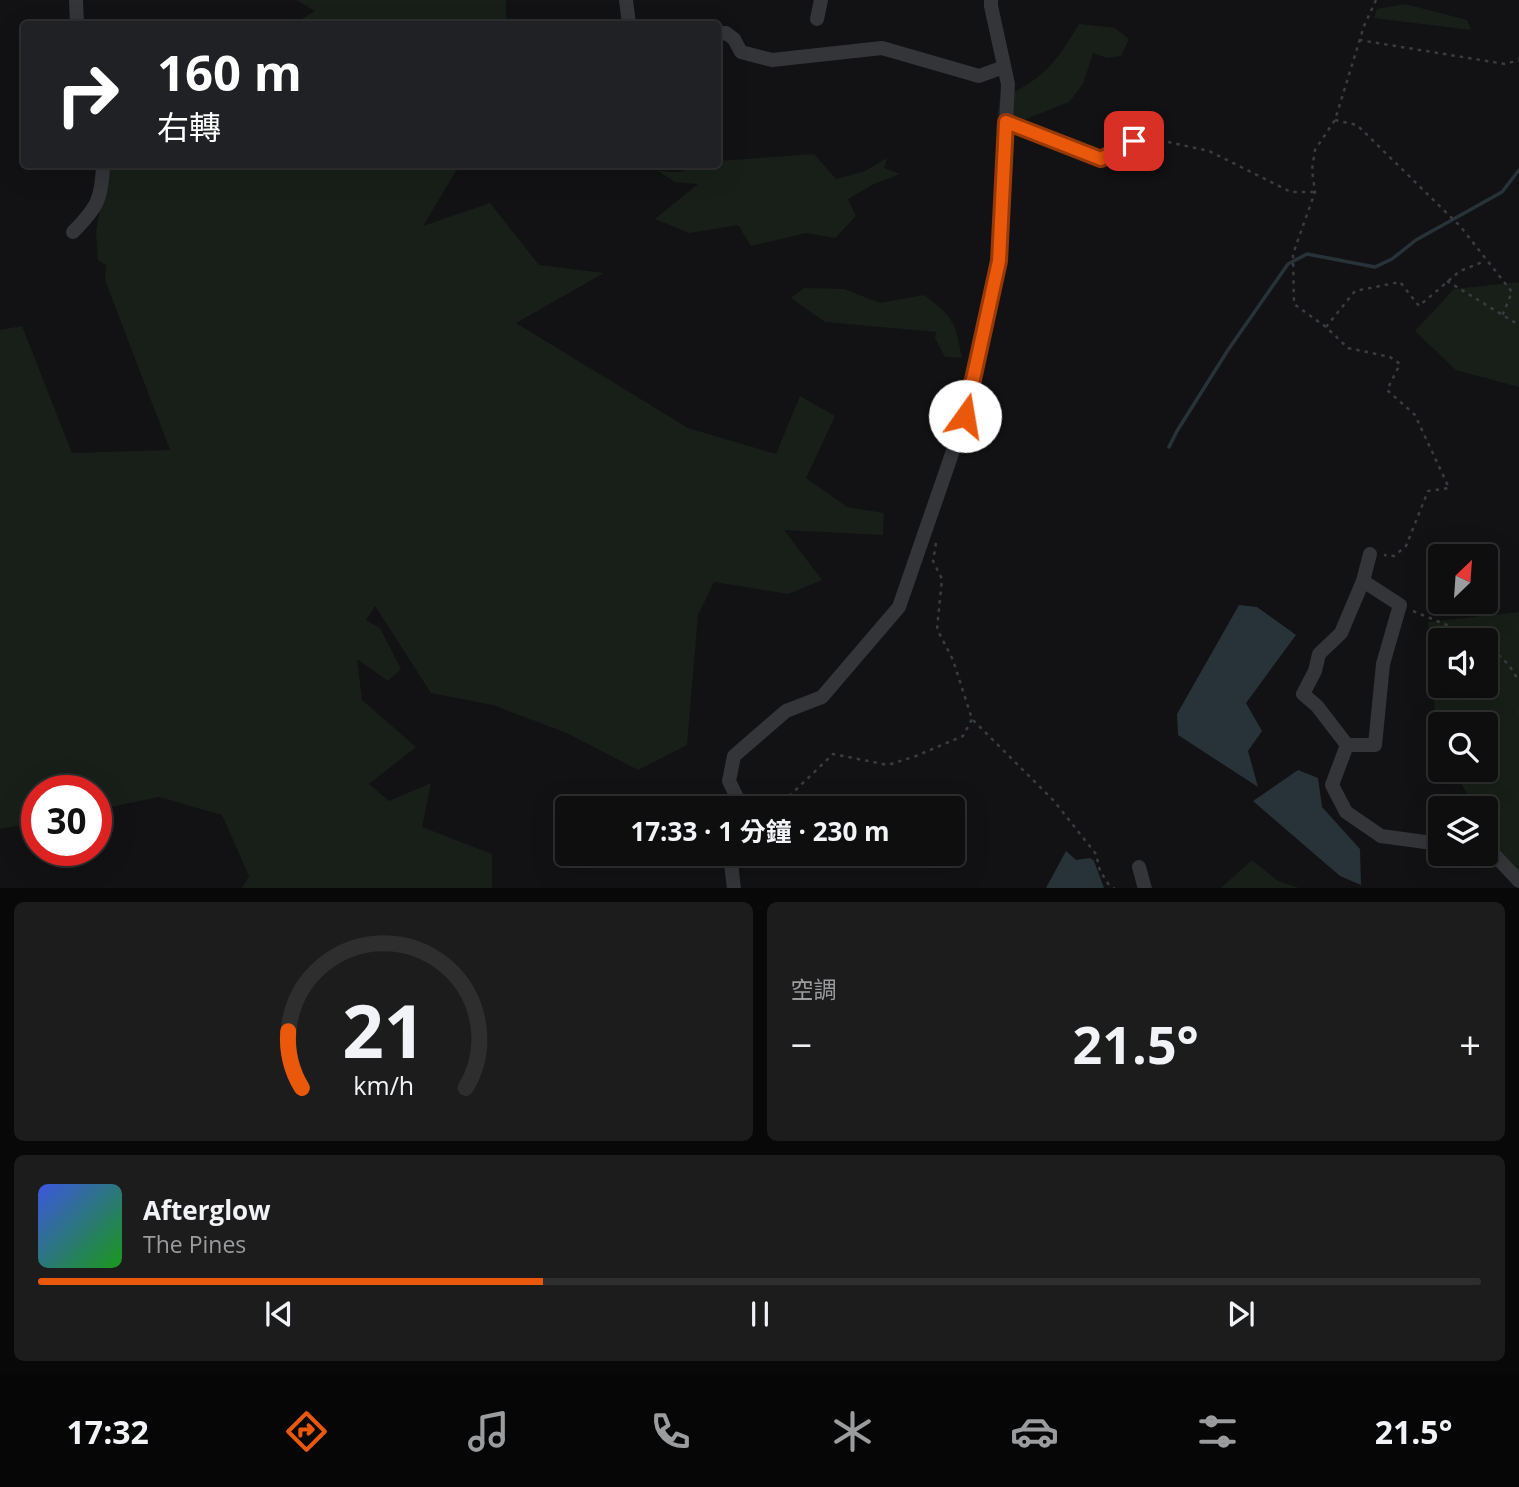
<!DOCTYPE html>
<html lang="zh-TW">
<head>
<meta charset="utf-8">
<style>
  body { margin:0; font-family:"Open Sans","Noto Sans TC",sans-serif; background:#1c1c1d; color:#f1f3f6; height:100vh; display:flex; flex-direction:column; font-size:26px; white-space:nowrap }
  * { box-sizing:border-box; margin:0 }
  p { font-size:23px; color:#9b9c9e }
  .icon { flex:none; width:38px; height:38px; fill:none; stroke:currentColor; stroke-width:2; stroke-linecap:round; stroke-linejoin:round }
  .map { position:relative; height:888px; overflow:hidden }
  .panel { display:flex; flex-direction:column; gap:14px; padding:14px; background:#080808; flex:1 }
  .panel>* { flex:none }
  .top-card { position:absolute; left:21px; top:21px; width:700px; height:147px; border-radius:7px; box-shadow:0 7px 28px #0002,0 0 0 2px #2e2e2f; background:#202124; color:#fff; overflow:hidden }
  .needle { width:46px; rotate:25deg }
  .fabs { position:absolute; left:1428px; top:544px; display:grid; gap:14px }
  .fabs a { display:grid; place-items:center; width:70px; height:70px; border-radius:7px; background:#0e0e0f; box-shadow:0 7px 28px #0002,0 0 0 2px #2e2e2f; font-size:35px }
  .speed { position:absolute; left:21px; top:775px; display:flex; gap:14px; font-size:35px; font-weight:700; text-align:center }
  .speed>* { display:grid; place-content:center; width:91px; height:91px; border-radius:50%; background:#0e0e0f; box-shadow:0 7px 28px #0002,0 0 0 2px #2e2e2f; line-height:1 }
  .speed .limit { border:10px solid #d22; background:#fff; color:#111 }
  .pin { position:absolute; display:grid; place-items:center; width:60px; height:60px; color:#fff; margin:-30px; border-radius:14px; box-shadow:0 4px 10px #0006 }
  .me { position:absolute; width:77px; margin:-38px; rotate:13deg; stroke-linejoin:round; filter:drop-shadow(0 0 5px #0008) }
  .turn { display:flex; align-items:center; gap:24px; height:147px; padding:0 21px; font-size:32px }
  .turn .icon { width:91px; height:91px; stroke-width:2.5 }
  .turn b { display:block; font-size:49px; line-height:60px }
  .big { font-size:52px; font-weight:700; line-height:1.1 }
  .panel .tile { flex:1; display:flex; flex-direction:column; justify-content:center; gap:10px; min-width:0; padding:0 24px; border-radius:10px; background:#1c1c1d }
  .panel .dial { align-items:center; gap:0 }
  .dial svg { height:182px; overflow:visible; fill:none; stroke:#2e2e2f; stroke-width:7; stroke-linecap:round; text-anchor:middle }
  .dial text { fill:#f1f3f6; stroke:none }
  .song { display:flex; align-items:center; gap:21px }
  .cover { width:84px; height:84px; border-radius:10px; background:linear-gradient(135deg,hsl(230 70% 55%),hsl(120 70% 35%)) }
  .played { height:7px; border-radius:4px; background:linear-gradient(90deg,#ea580c 35%,#2e2e2f 35%) }
  .keys { display:flex; justify-content:space-around; direction:ltr }
  .heat { display:flex; justify-content:space-between; align-items:center; font-size:38px; direction:ltr }
  .panel .tiles { flex:1; display:grid; gap:14px; grid-template-columns:1fr 1fr }
  .tile:last-child { grid-column:span 2 }
  .trip { position:absolute; left:555px; top:796px; width:410px; height:70px; border-radius:7px; background:#0e0e0f; box-shadow:0 7px 28px #0002,0 0 0 2px #2e2e2f; font-weight:700; line-height:70px; text-align:center }
  .tabs { display:flex; height:112px; justify-content:space-around; align-items:center; background:#060606; color:#9b9c9e }
  .tabs .icon { width:49px; height:49px }
  .tabs .current { color:#ea580c }
  .tabs b { font-size:32px; color:#f1f3f6 }
  .map>svg:first-child { display:block }
  .green { fill:#181f18; fill-rule:evenodd }
  .water { fill:#273339 }
  .lines { fill:none; stroke-linecap:round; stroke-linejoin:round }
  .stream { stroke:#273339; stroke-width:3.5 }
  .path { stroke:#393c40; stroke-width:2.5; stroke-dasharray:3.5 5; stroke-linecap:butt }
  .minor { stroke:#333539; stroke-width:14 }
  .route-casing { stroke:#983908; stroke-width:18 }
  .route { stroke:#ea580c; stroke-width:12 }
</style>
</head>
<body>
<div class="map">
<svg width="1519" height="889" viewBox="0 0 1519 889">
  <rect width="100%" height="100%" fill="#121214"/>
  <!-- green -->
  <g class="green">
    <polygon points="296,0 506,0 506,24 293,24 315,11"/>
    <polygon points="1405,4 1467,20 1471,30 1374,18 1377,9"/>
    <path d="M1079,24L1115,28L1129,39L1121,56L1107,58L1093,53L1083,84L1069,102L1021,121L997,117L1000,98C1042,81 1056,63 1079,24Z"/>
    <polygon points="814,154 836,179 865,171 887,158 884,168 900,174 874,184 848,199 856,216 835,238 806,233 751,246 738,225 689,233 655,219 698,184 675,182 658,171 680,172 700,165 718,164 718,161"/>
    <polygon points="108,165 468,165 456,171 423,226 490,203 539,265 604,273 516,323 688,428 776,454 800,396 835,416 806,478 847,507 884,513 883,535 784,530 822,580 788,594 714,582 698,615 687,745 638,770 567,733 493,705 431,693 375,606 366,620 380,628 401,669 388,681 357,659 362,700 416,747 369,784 389,801 431,783 422,827 492,854 492,888 242,888 249,876 222,815 159,797 96,810 96,791 37,791 37,822 0,829 0,330 22,326 72,453 170,450 105,280 106,265 98,260 96,232"/>
    <polygon points="1519,282 1519,387 1456,370 1415,331 1454,289"/>
    <path d="M804,288L844,289L880,303L924,295C954,318 955,321 962,358L945,357L935,338L936,332L825,322L791,298Z"/>
    <path d="M1519,612V872C1500,848 1486,841 1486,808H1475L1454,770H1486V724H1440V745L1437,740L1428,622ZM1440,640H1486V686H1440Z"/>
    <polygon points="1252,860 1278,881 1299,888 1221,888"/>
  </g>
  <!-- water -->
  <g class="water">
    <polygon points="1239,605 1257,607 1296,635 1246,703 1262,731 1248,751 1258,787 1178,735 1177,714"/>
    <polygon points="1298,770 1318,778 1322,807 1360,849 1361,885 1340,876 1253,801"/>
    <polygon points="1066,851 1076,860 1090,858 1094,861 1104,888 1046,888"/>
  </g>
  <g class="lines">
    <!-- stream -->
    <polyline class="stream" points="1169,447 1177,431 1228,350 1288,264 1307,254 1375,267 1392,259 1416,240 1502,192 1519,170"/>
    <!-- path -->
    <g class="path">
      <polyline points="1376,0 1364,26 1335,120 1315,150 1312,170 1315,192 1293,254 1294,304 1326,327 1348,348 1390,357 1400,364 1387,390 1415,415 1449,488 1428,491 1406,546 1394,556 1384,555"/>
      <polyline points="1359,40 1505,64 1519,60"/>
      <polyline points="1335,120 1357,125 1460,226 1512,292 1502,316"/>
      <polyline points="1168,142 1209,151 1291,192 1315,192"/>
      <polyline points="1447,281 1519,325"/>
      <polyline points="1326,327 1355,291 1400,282 1419,306 1460,271 1485,261"/>
      <polyline points="936,543 933,561 942,579 937,629 953,660 972,719 1054,801 1096,854 1100,871 1109,885 1115,889"/>
      <polyline points="1413,611 1483,640"/>
      <polyline points="1486,643 1509,665 1519,681"/>
      <polyline points="777,808 833,754 888,765 916,756 963,736 972,719"/>
    </g>
    <!-- minor -->
    <g class="minor">
      <polyline points="76,0 77,24"/>
      <polyline points="626,0 629,24"/>
      <polyline points="817,19 821,0"/>
      <polyline points="718,34 726,33 734,39 741,52 772,60 882,48 979,76 1004,67"/>
      <polyline points="1006,122 1101,159 1134,141 1155,143"/>
      <path d="M73,232C97,208 102,199 103,164"/>
      <polyline points="1370,554 1363,581 1341,633 1319,654 1315,671 1303,694 1317,706 1347,745 1332,785 1346,812 1381,836 1440,844"/>
      <polyline points="1347,745 1375,745 1383,664 1400,605 1363,581"/>
      <polyline points="742,808 729,781 734,756 786,711 822,697 899,607 965,416 999,261 1008,84 991,6 991,0"/>
      <polyline points="1486,850 1491,851 1519,881"/>
      <polyline points="730,854 734,889"/>
      <polyline points="1139,867 1145,889"/>
    </g>
  </g>
  <g class="lines">
    <!-- route casing -->
    <g class="route-casing">
      <polyline id="route" points="965,416 999,261 1006,122 1101,159 1134,141"/>
    </g>
    <!-- route -->
    <use href="#route" class="route"/>
  </g>
</svg>
<div class="fabs">
<a><svg class="needle" viewBox="-14 -14 28 28"><path d="M0-13l5 13h-10z" fill="#e53935"/><path d="M0 13l5-13h-10z" fill="#9b9c9e"/></svg></a>
<a><svg class="icon" aria-label="sound" viewBox="0 0 24 24"><path d="M4 9h4l5-4v14l-5-4H4zM17 9q2 3 0 6"/></svg></a>
<a><svg class="icon" aria-label="search" viewBox="0 0 24 24"><circle cx="10" cy="10" r="6"/><path d="M15 15l6 6"/></svg></a>
<a><svg class="icon" aria-label="layers" viewBox="0 0 24 24"><path d="M12 4l9 5-9 5-9-5zM3 14l9 5 9-5"/></svg></a>
</div>
<div class="speed"><div class="limit">30</div></div>
<div class="pin" style="left:1134px;top:141px;background:#d93025"><svg class="icon" aria-label="arrive" viewBox="0 0 24 24"><path d="M6 21V4h12l-3 4 3 4H6"/></svg></div>
<svg class="me" style="left:965px;top:416px" viewBox="-20 -20 40 40"><circle r="19" fill="#fff"/><path d="M0-13L10 11 0 6-10 11z" fill="#ea580c"/></svg>
<div class="trip">17:33 · 1 分鐘 · 230 m</div>
<div class="top-card">
<div class="turn"><svg class="icon" aria-label="right" viewBox="0 0 24 24"><path d="M7 20v-9h11M14 6l5 5-5 5"/></svg><div><b>160 m</b>右轉</div></div>
</div>
</div>
<section class="panel">
<div class="tiles">
<div class="tile dial"><svg viewBox="0 0 100 80">
<path d="M14 69A42 42 0 1 1 86 69"/>
<path d="M14 69A42 42 0 0 1 8 44" stroke="#ea580c"/>
<text x="50" y="56" font-size="32" font-weight="700">21</text>
<text x="50" y="72" font-size="11">km/h</text>
</svg></div>
<div class="tile"><p>空調</p>
<div class="heat"><a>−</a><b class="big">21.5°</b><a>+</a></div>
</div>
<div class="tile">
<div class="song"><i class="cover"></i><div><b>Afterglow</b><p>The Pines</p></div></div>
<div class="played"></div>
<div class="keys"><svg class="icon" aria-label="previous" viewBox="0 0 24 24"><path d="M18 5L8 12l10 7zM5 5v14"/></svg><svg class="icon" aria-label="pause" viewBox="0 0 24 24"><path d="M8 5v14M16 5v14"/></svg><svg class="icon" aria-label="next" viewBox="0 0 24 24"><path d="M6 5l10 7-10 7zM19 5v14"/></svg></div>
</div>
</div>
</section>
<nav class="tabs">
<b>17:32</b>
<svg class="icon current" aria-label="directions" viewBox="0 0 24 24"><path d="M12 3l9 9-9 9-9-9zM9 14v-3h6M13 9l2 2-2 2"/></svg>
<svg class="icon" aria-label="music" viewBox="0 0 24 24"><path d="M9 18V5l10-2v13"/><circle cx="6" cy="18" r="3"/><circle cx="16" cy="16" r="3"/></svg>
<svg class="icon" aria-label="phone" viewBox="0 0 24 24"><path d="M5 4h4l2 5-3 2q2 4 5 5l2-3 5 2v4C11 20 4 13 5 4z"/></svg>
<svg class="icon" aria-label="climate" viewBox="0 0 24 24"><path d="M12 3v18M4 7l16 10M4 17L20 7"/></svg>
<svg class="icon" aria-label="car" viewBox="0 0 24 24"><path d="M5 17H2v-5l4-1 3-4h7l3 4 3 1v5h-3M9 17h6M6 11h13"/><circle cx="7" cy="17" r="2"/><circle cx="17" cy="17" r="2"/></svg>
<svg class="icon" aria-label="filters" viewBox="0 0 24 24"><path d="M4 7h16M4 17h16"/><circle cx="9" cy="7" r="2"/><circle cx="15" cy="17" r="2"/></svg>
<b>21.5°</b>
</nav>
</body>
</html>
